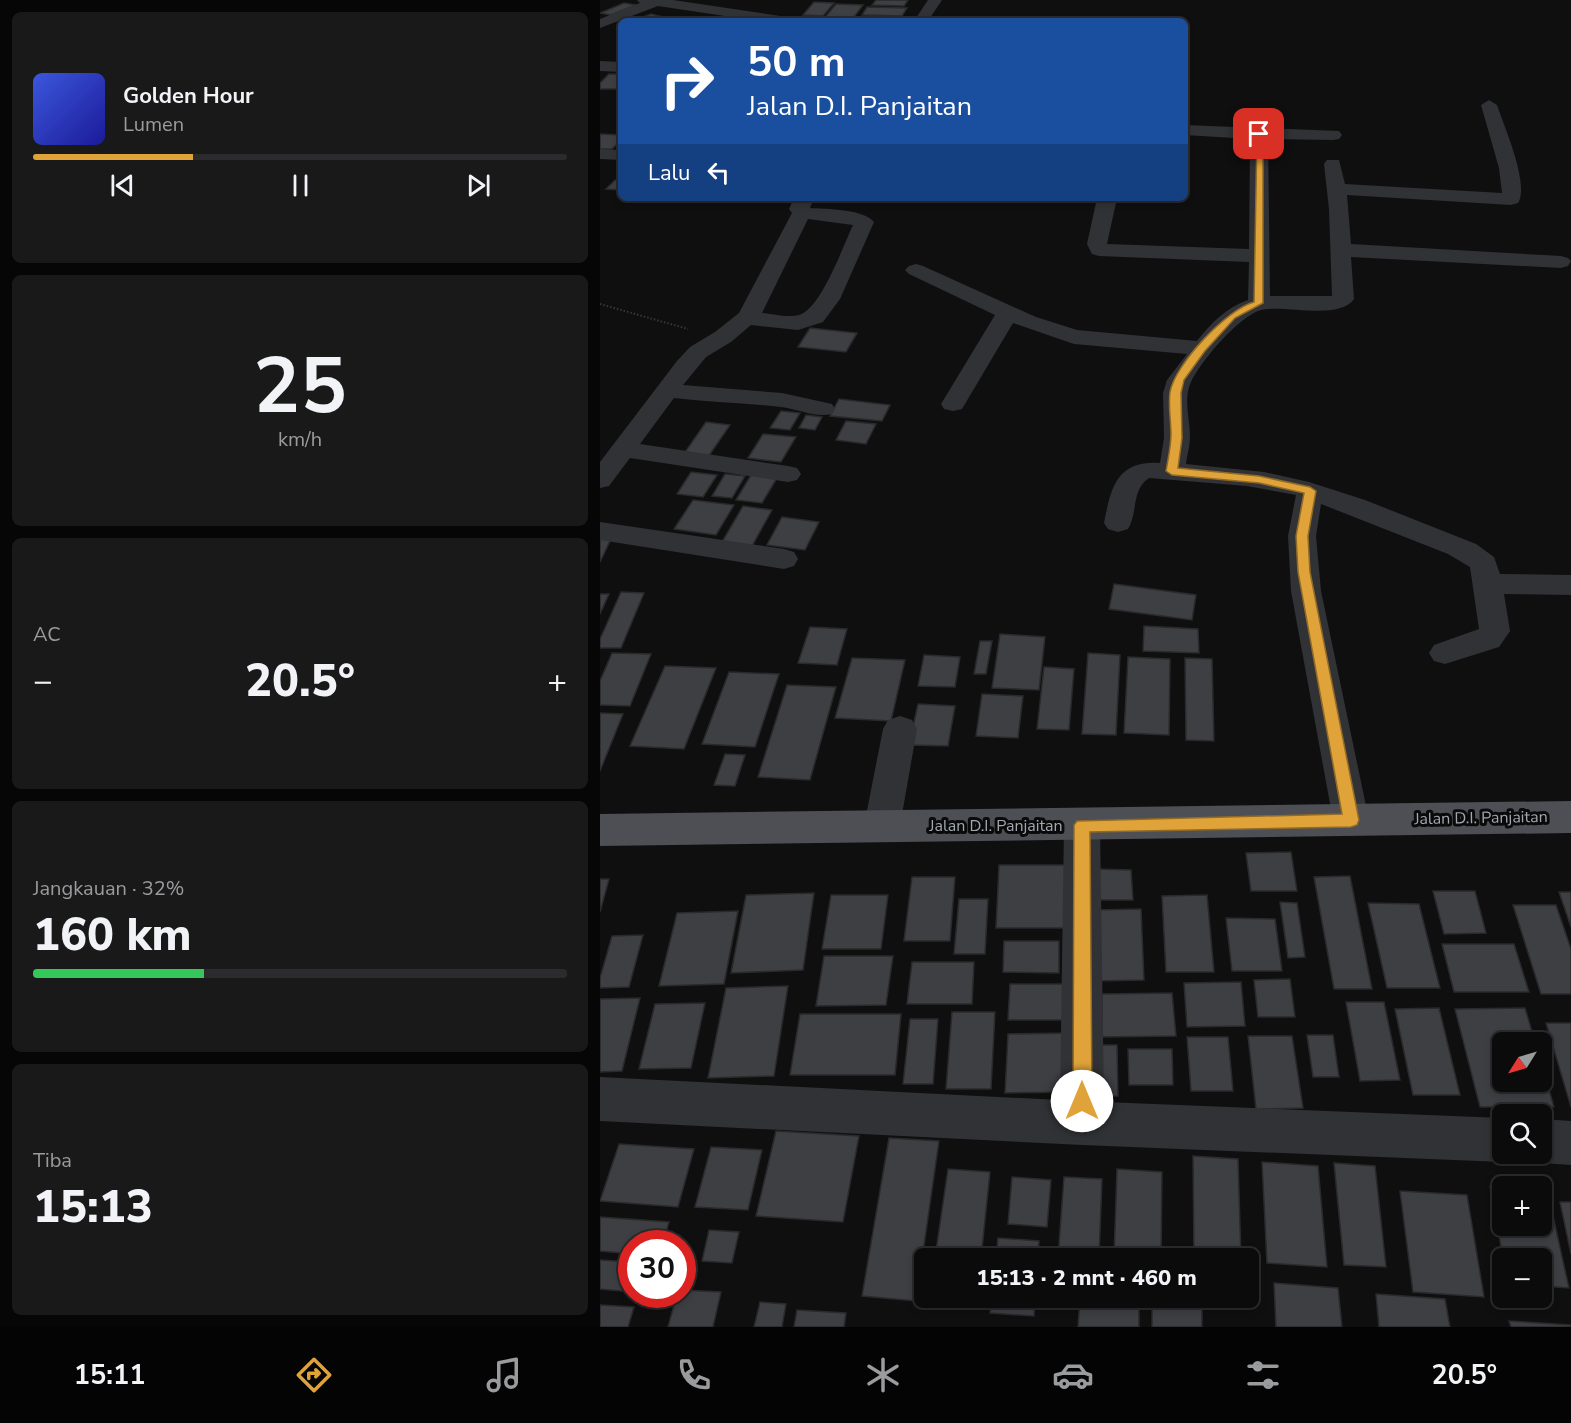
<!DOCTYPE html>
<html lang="id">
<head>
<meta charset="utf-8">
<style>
  body { margin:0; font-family:"Nunito Sans",sans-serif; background:#19191a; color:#f1f3f6; height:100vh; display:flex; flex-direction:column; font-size:22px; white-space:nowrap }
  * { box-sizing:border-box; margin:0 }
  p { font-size:20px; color:#9a9b9d }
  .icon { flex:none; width:33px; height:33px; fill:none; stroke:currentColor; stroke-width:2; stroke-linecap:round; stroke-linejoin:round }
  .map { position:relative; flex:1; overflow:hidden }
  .drawer { display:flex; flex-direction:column; gap:12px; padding:12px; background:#060607; width:600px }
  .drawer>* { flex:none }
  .banner { position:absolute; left:18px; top:18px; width:570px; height:183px; border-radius:9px; box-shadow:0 3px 9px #0003,0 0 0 2px #2b2b2d; background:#1a4fa0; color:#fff; overflow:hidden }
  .needle { width:39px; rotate:233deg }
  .buttons { position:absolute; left:892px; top:1032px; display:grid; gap:12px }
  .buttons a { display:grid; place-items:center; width:60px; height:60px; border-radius:9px; background:#0b0b0c; box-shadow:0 3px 9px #0003,0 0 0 2px #2b2b2d; font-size:30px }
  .speed { position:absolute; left:18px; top:1230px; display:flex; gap:12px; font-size:30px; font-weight:700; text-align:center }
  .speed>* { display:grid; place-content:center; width:78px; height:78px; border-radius:50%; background:#0b0b0c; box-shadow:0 3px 9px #0003,0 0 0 2px #2b2b2d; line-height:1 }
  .speed .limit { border:9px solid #d22; background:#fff; color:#111 }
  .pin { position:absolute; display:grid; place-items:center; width:51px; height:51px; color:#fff; margin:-26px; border-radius:12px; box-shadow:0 3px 9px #0006 }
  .me { position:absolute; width:66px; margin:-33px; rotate:0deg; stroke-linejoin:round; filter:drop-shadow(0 0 4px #0008) }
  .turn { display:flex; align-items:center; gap:21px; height:126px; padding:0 30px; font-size:27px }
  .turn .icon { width:78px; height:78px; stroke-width:2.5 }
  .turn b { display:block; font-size:42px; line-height:51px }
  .then { display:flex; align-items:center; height:57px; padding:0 30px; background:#0003; gap:12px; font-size:22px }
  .big { font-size:45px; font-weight:800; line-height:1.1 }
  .drawer .widget { flex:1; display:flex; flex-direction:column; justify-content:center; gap:9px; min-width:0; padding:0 21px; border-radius:9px; background:#19191a }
  .drawer .dial { align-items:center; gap:0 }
  .dial b { font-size:78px; line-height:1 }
  .song { display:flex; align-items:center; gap:18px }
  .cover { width:72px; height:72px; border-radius:9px; background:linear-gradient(135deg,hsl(230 70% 55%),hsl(240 70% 35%)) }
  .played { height:6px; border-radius:3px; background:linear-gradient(90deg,#dfa339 30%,#2b2b2d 30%) }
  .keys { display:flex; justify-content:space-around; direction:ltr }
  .heat { display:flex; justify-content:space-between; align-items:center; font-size:33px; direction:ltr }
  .charge { height:9px; border-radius:4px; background:linear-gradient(90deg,#34c759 32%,#2b2b2d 0) }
  .trip { position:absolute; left:314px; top:1248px; width:345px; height:60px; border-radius:9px; background:#0b0b0c; box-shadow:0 3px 9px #0003,0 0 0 2px #2b2b2d; font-weight:800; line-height:60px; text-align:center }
  .menu { display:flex; height:96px; justify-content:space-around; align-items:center; background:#040405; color:#9a9b9d }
  .menu .icon { width:42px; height:42px }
  .menu .current { color:#dfa339 }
  .menu b { font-size:27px; color:#f1f3f6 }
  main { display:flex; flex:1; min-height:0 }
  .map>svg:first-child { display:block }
  .building { fill:#3e3f43; stroke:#2a2a2c; stroke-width:1.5 }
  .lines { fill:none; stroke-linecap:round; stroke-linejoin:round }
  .path { stroke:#37383c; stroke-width:2; stroke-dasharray:1.5 2; stroke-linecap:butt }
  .minor { fill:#313235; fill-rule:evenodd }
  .major { fill:#4d4f54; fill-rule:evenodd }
  .route { fill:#dfa339; stroke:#916a25; stroke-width:1.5 }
  .labels { text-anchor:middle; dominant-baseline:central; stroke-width:6; stroke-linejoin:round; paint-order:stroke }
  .street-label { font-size:16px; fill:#a2a7b0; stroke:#0a0a0b }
</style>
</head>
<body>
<main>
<section class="drawer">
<div class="widget">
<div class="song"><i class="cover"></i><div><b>Golden Hour</b><p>Lumen</p></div></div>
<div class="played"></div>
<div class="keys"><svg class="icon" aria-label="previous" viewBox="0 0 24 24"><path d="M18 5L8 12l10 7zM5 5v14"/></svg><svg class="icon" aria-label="pause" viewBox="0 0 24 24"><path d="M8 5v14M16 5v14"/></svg><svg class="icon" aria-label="next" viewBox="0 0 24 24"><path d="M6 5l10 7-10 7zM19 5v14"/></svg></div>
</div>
<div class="widget dial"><b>25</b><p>km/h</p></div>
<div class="widget"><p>AC</p>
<div class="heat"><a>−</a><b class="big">20.5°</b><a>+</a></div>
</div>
<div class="widget"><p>Jangkauan · 32%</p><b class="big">160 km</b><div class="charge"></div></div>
<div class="widget"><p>Tiba</p><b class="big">15:13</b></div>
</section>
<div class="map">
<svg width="971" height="1327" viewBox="0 0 971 1327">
  <rect width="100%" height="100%" fill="#0f0f10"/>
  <!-- building -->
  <g class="building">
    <polygon points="276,0 308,0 304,6 272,5"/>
    <polygon points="214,2 234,3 223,16 203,15"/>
    <polygon points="24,3 36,5 11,15 0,13"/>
    <polygon points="236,4 263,5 251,21 222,21"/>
    <polygon points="267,7 307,8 302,16 262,15"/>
    <polygon points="51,14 79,21 52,21 40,18"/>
    <polygon points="268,16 290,17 287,21 264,21"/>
    <polygon points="9,74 21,74 21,86 19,89 0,89 0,83"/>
    <polygon points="0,134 21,135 21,140 12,149 0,149"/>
    <polygon points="15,180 21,181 21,190 6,189"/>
    <polygon points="210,328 257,333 246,352 198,347"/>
    <polygon points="239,399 290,405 282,421 230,416"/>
    <polygon points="181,411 200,413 190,430 170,428"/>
    <polygon points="206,415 222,417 215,430 199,428"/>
    <polygon points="246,421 276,424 266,444 236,440"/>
    <polygon points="106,422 130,425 108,457 83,455"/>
    <polygon points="163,434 196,437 181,462 148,458"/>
    <polygon points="91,472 117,475 103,497 77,494"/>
    <polygon points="125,474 145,476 132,498 112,496"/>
    <polygon points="151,475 177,478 162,503 136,500"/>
    <polygon points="93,500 134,505 116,535 74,529"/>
    <polygon points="143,506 172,510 152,546 122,542"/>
    <polygon points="182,517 219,522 205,550 167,545"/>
    <polygon points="0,539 11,539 0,562"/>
    <polygon points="514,584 596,595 592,620 509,609"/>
    <polygon points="21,592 44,593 21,648 0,648 0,639"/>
    <polygon points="0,594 9,594 0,614"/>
    <polygon points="544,626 598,629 599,653 543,651"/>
    <polygon points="210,627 247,629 237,665 198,663"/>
    <polygon points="400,634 445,637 439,690 392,688"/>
    <polygon points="380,641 392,641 386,674 374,674"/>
    <polygon points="12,653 51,654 30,706 0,705 0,681"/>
    <polygon points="488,653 520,655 516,735 482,734"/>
    <polygon points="324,655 360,657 355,687 318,686"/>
    <polygon points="528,657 570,659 569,735 524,733"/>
    <polygon points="252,658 305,660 291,721 235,718"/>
    <polygon points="585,658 612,659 614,741 586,740"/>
    <polygon points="65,666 116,668 84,749 30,746"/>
    <polygon points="444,667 474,669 469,730 437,729"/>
    <polygon points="129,672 179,674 155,747 102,744"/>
    <polygon points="187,685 236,687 210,780 158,777"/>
    <polygon points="382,694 423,696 418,738 376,736"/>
    <polygon points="318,704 355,706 348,746 309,745"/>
    <polygon points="0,713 23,714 0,771"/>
    <polygon points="125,754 145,755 135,786 114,785"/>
    <polygon points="691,852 697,891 651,891 646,853"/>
    <polygon points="399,865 468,865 469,928 396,928"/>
    <polygon points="497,869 531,870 533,900 497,900"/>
    <polygon points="750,876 772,989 734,989 714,877"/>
    <polygon points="312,877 355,877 350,941 304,941"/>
    <polygon points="0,879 9,879 0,912"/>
    <polygon points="833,891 875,891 886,933 844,934"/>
    <polygon points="959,892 971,892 971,927"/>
    <polygon points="214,893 203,970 131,973 146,895"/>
    <polygon points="231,895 288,895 281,949 222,949"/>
    <polygon points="607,895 614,972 566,972 562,896"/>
    <polygon points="359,899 388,899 385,954 354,954"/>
    <polygon points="680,902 697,903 705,957 688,958"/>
    <polygon points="768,903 819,904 840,988 787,988"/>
    <polygon points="913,905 956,905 971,949 971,994 941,994"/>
    <polygon points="541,909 544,980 495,981 493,910"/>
    <polygon points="138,911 124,984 59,986 77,913"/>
    <polygon points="626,918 675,919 682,971 632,971"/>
    <polygon points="43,935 29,987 0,988 0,978 12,936"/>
    <polygon points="404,941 459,941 459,973 403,972"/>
    <polygon points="842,944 914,944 929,992 854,992"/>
    <polygon points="224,956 293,956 286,1005 216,1006"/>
    <polygon points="312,962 374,962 372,1004 307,1004"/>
    <polygon points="690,979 695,1017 658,1017 654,980"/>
    <polygon points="641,982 645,1026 587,1027 584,983"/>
    <polygon points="410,984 474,984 475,1020 408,1020"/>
    <polygon points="188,986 174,1076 108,1078 126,988"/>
    <polygon points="572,993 576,1036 502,1037 502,994"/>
    <polygon points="40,998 22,1071 0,1072 0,999"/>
    <polygon points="746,1002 784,1002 800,1080 760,1081"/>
    <polygon points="105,1003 91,1068 39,1069 55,1004"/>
    <polygon points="839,1008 860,1095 813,1095 795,1009"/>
    <polygon points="925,1008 935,1042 903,1042 903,1082 942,1082 942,1065 954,1107 880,1107 855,1009"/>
    <polygon points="352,1012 395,1012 391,1089 346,1089"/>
    <polygon points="200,1014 301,1014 295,1075 190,1075"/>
    <polygon points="310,1019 338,1019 333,1084 303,1084"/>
    <polygon points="946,1023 971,1023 971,1107"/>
    <polygon points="472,1033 472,1092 405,1093 408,1034"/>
    <polygon points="707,1035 733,1035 739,1077 713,1077"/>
    <polygon points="648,1036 692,1036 703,1108 656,1109"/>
    <polygon points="587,1037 628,1037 633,1091 591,1091"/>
    <polygon points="488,1045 517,1045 518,1096 489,1097"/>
    <polygon points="528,1049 572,1049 573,1085 529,1085"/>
    <polygon points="176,1131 259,1136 243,1222 156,1216"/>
    <polygon points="289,1138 339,1141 316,1301 262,1296"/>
    <polygon points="19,1144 94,1149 78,1207 0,1201"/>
    <polygon points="111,1147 162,1150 148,1210 95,1207"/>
    <polygon points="593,1156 638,1159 641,1258 594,1258"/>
    <polygon points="662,1162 718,1166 727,1267 667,1263"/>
    <polygon points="734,1163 775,1166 786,1267 744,1265"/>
    <polygon points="348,1169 390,1172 381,1258 335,1258"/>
    <polygon points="517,1169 562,1172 561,1258 514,1258"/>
    <polygon points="412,1177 451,1180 447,1227 408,1224"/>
    <polygon points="464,1177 502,1179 499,1258 458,1258"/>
    <polygon points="890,1186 903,1187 903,1226 942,1226 942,1189 947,1189 969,1288 942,1286 942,1258 903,1258"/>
    <polygon points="800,1191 867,1195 884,1297 813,1292"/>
    <polygon points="960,1202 971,1202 971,1254"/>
    <polygon points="0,1217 69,1222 63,1244 32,1244 32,1254 0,1251"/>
    <polygon points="109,1230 139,1232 132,1263 102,1261"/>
    <polygon points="398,1238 439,1241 438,1258 396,1258"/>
    <polygon points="0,1260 32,1262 32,1292 0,1289"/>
    <polygon points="674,1283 738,1288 742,1327 676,1327"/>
    <polygon points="82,1290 121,1292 113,1327 68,1327 77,1294 82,1294"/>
    <polygon points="776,1294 845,1299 850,1327 779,1327"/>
    <polygon points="392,1298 435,1298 434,1316 390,1313"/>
    <polygon points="480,1298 539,1298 539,1327 478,1327"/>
    <rect x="552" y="1298" width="50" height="29"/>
    <polygon points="160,1302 186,1304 182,1327 154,1327"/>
    <polygon points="0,1305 34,1307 28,1327 0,1327"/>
    <polygon points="197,1310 246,1313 244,1327 194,1327"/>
    <polygon points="909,1321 971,1325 971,1327 911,1327"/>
  </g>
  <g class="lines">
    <!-- path -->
    <polyline class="path" points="0,304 88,329"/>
    <!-- minor -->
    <g class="minor">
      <polygon points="37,0 73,0 187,17 194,21 158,21 58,6 0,28 0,19 40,3"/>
      <polygon points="328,0 342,0 328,21 314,21"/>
      <polygon points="0,61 21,62 21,72 0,71"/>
      <path d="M889,100L897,105C904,126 930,185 918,203L911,205L747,195L751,244L961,256L968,258L971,261L968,266L961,268L751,257L754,299C739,321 684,304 661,310C639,316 600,362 591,382C583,398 590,419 590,437C590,446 587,455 586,464L664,472L709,482L765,500L876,544L894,557L900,574L971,575V595L904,594L910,631L899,647L845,664L834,661L829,653L834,645L879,629L870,567L848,554L721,504L716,536L721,591L769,820L764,831L751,835L738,831L733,820L691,591L688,536L696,495L647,486L549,478C531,490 538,513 528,529L518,532L508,529L504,523C511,487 517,460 560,463L564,438L563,393L567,380L587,354L474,344L413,323L362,409L353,411L344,409L341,404L395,315L309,274L305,270L309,266L316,264L323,266L436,317L477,330L597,341C612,322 626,308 648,300L649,262L499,256L492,254L487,244L497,198H517L507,244L649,249L650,139L585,135V125L739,131L742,135L739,139L733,140L668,139L670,296H732L729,209L724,164L727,160H739L745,184L902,193L899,168L881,105Z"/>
      <polygon points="0,149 21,150 21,160 0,159"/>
      <path d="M194,198H214L210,208C226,209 264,209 274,222L240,299L223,322L198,330L151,325L131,342L106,357L83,385L182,393L232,404L235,409L232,414C215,418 198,409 181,407C146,403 109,402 74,398L40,444L188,466L197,468L201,474L197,480L188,482L30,458L9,486L0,488V462L77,361L90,347L115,332L139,313L192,213L189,209ZM208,219L253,225C243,246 221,309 199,315C188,318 173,314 162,313Z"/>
      <polygon points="0,522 184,549 194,552 198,559 194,566 184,569 0,540"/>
      <polygon points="300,716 312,720 317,729 300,826 295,837 282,841 269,837 264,826 283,729 288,720"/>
      <polygon points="482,810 495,814 500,825 504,1102 903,1118 903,1154 919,1154 919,1156 903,1162 482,1145 0,1121 0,1077 460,1100 464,825 469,814"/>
      <polygon points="942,1119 971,1121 971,1165 942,1163 926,1157 925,1154 942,1154"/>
    </g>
    <!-- major -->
    <polygon class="major" points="971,801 971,833 0,846 0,814"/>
  </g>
  <!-- route -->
  <path class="route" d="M657,133L663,134V303L635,318L605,351L584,380L581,393L582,438L578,468L659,476L710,487L716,491L708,536L710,572L759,820L757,825L751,827L490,832L492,1101L489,1107L482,1110L476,1107L473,1101L474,825L477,821L742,814L698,572L696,536L704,493L659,483L572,475L566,471C568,459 571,446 571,434C571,421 568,405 570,392C575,364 627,309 654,302Z"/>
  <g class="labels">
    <!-- street labels -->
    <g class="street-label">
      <text transform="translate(881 818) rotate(-1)">Jalan D.I. Panjaitan</text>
      <text x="396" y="826">Jalan D.I. Panjaitan</text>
    </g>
  </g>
</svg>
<div class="buttons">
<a><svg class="needle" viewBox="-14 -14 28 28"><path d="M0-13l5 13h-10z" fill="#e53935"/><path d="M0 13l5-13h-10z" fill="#9a9b9d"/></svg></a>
<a><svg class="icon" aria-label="search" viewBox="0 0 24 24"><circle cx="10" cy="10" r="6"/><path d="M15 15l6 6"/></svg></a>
<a>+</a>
<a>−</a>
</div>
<div class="speed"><div class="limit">30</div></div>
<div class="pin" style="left:659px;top:134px;background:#d93025"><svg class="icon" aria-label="arrive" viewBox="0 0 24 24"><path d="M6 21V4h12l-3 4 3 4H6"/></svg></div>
<svg class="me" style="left:482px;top:1101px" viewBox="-20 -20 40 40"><circle r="19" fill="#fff"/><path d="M0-13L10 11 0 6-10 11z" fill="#dfa339"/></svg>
<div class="trip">15:13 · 2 mnt · 460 m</div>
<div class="banner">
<div class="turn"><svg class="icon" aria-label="right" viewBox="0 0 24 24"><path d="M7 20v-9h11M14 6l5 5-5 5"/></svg><div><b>50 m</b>Jalan D.I. Panjaitan</div></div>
<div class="then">Lalu<svg class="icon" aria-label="left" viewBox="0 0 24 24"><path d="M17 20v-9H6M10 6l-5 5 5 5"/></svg></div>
</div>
</div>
</main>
<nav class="menu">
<b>15:11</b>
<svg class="icon current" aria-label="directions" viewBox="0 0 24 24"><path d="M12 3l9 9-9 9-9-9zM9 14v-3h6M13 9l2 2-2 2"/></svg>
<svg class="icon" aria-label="music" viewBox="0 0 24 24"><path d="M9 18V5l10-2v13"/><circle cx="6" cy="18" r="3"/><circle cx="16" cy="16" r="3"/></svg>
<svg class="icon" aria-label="phone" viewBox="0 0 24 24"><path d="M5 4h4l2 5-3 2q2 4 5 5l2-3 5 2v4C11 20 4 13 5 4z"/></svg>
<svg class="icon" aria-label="climate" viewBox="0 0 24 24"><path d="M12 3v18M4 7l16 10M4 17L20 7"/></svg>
<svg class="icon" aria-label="car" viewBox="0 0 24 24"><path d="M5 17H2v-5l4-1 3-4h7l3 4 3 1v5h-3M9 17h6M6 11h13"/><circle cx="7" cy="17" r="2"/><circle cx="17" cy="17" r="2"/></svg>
<svg class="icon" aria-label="filters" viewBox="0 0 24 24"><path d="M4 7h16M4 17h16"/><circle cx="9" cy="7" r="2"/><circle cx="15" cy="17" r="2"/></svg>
<b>20.5°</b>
</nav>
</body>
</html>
